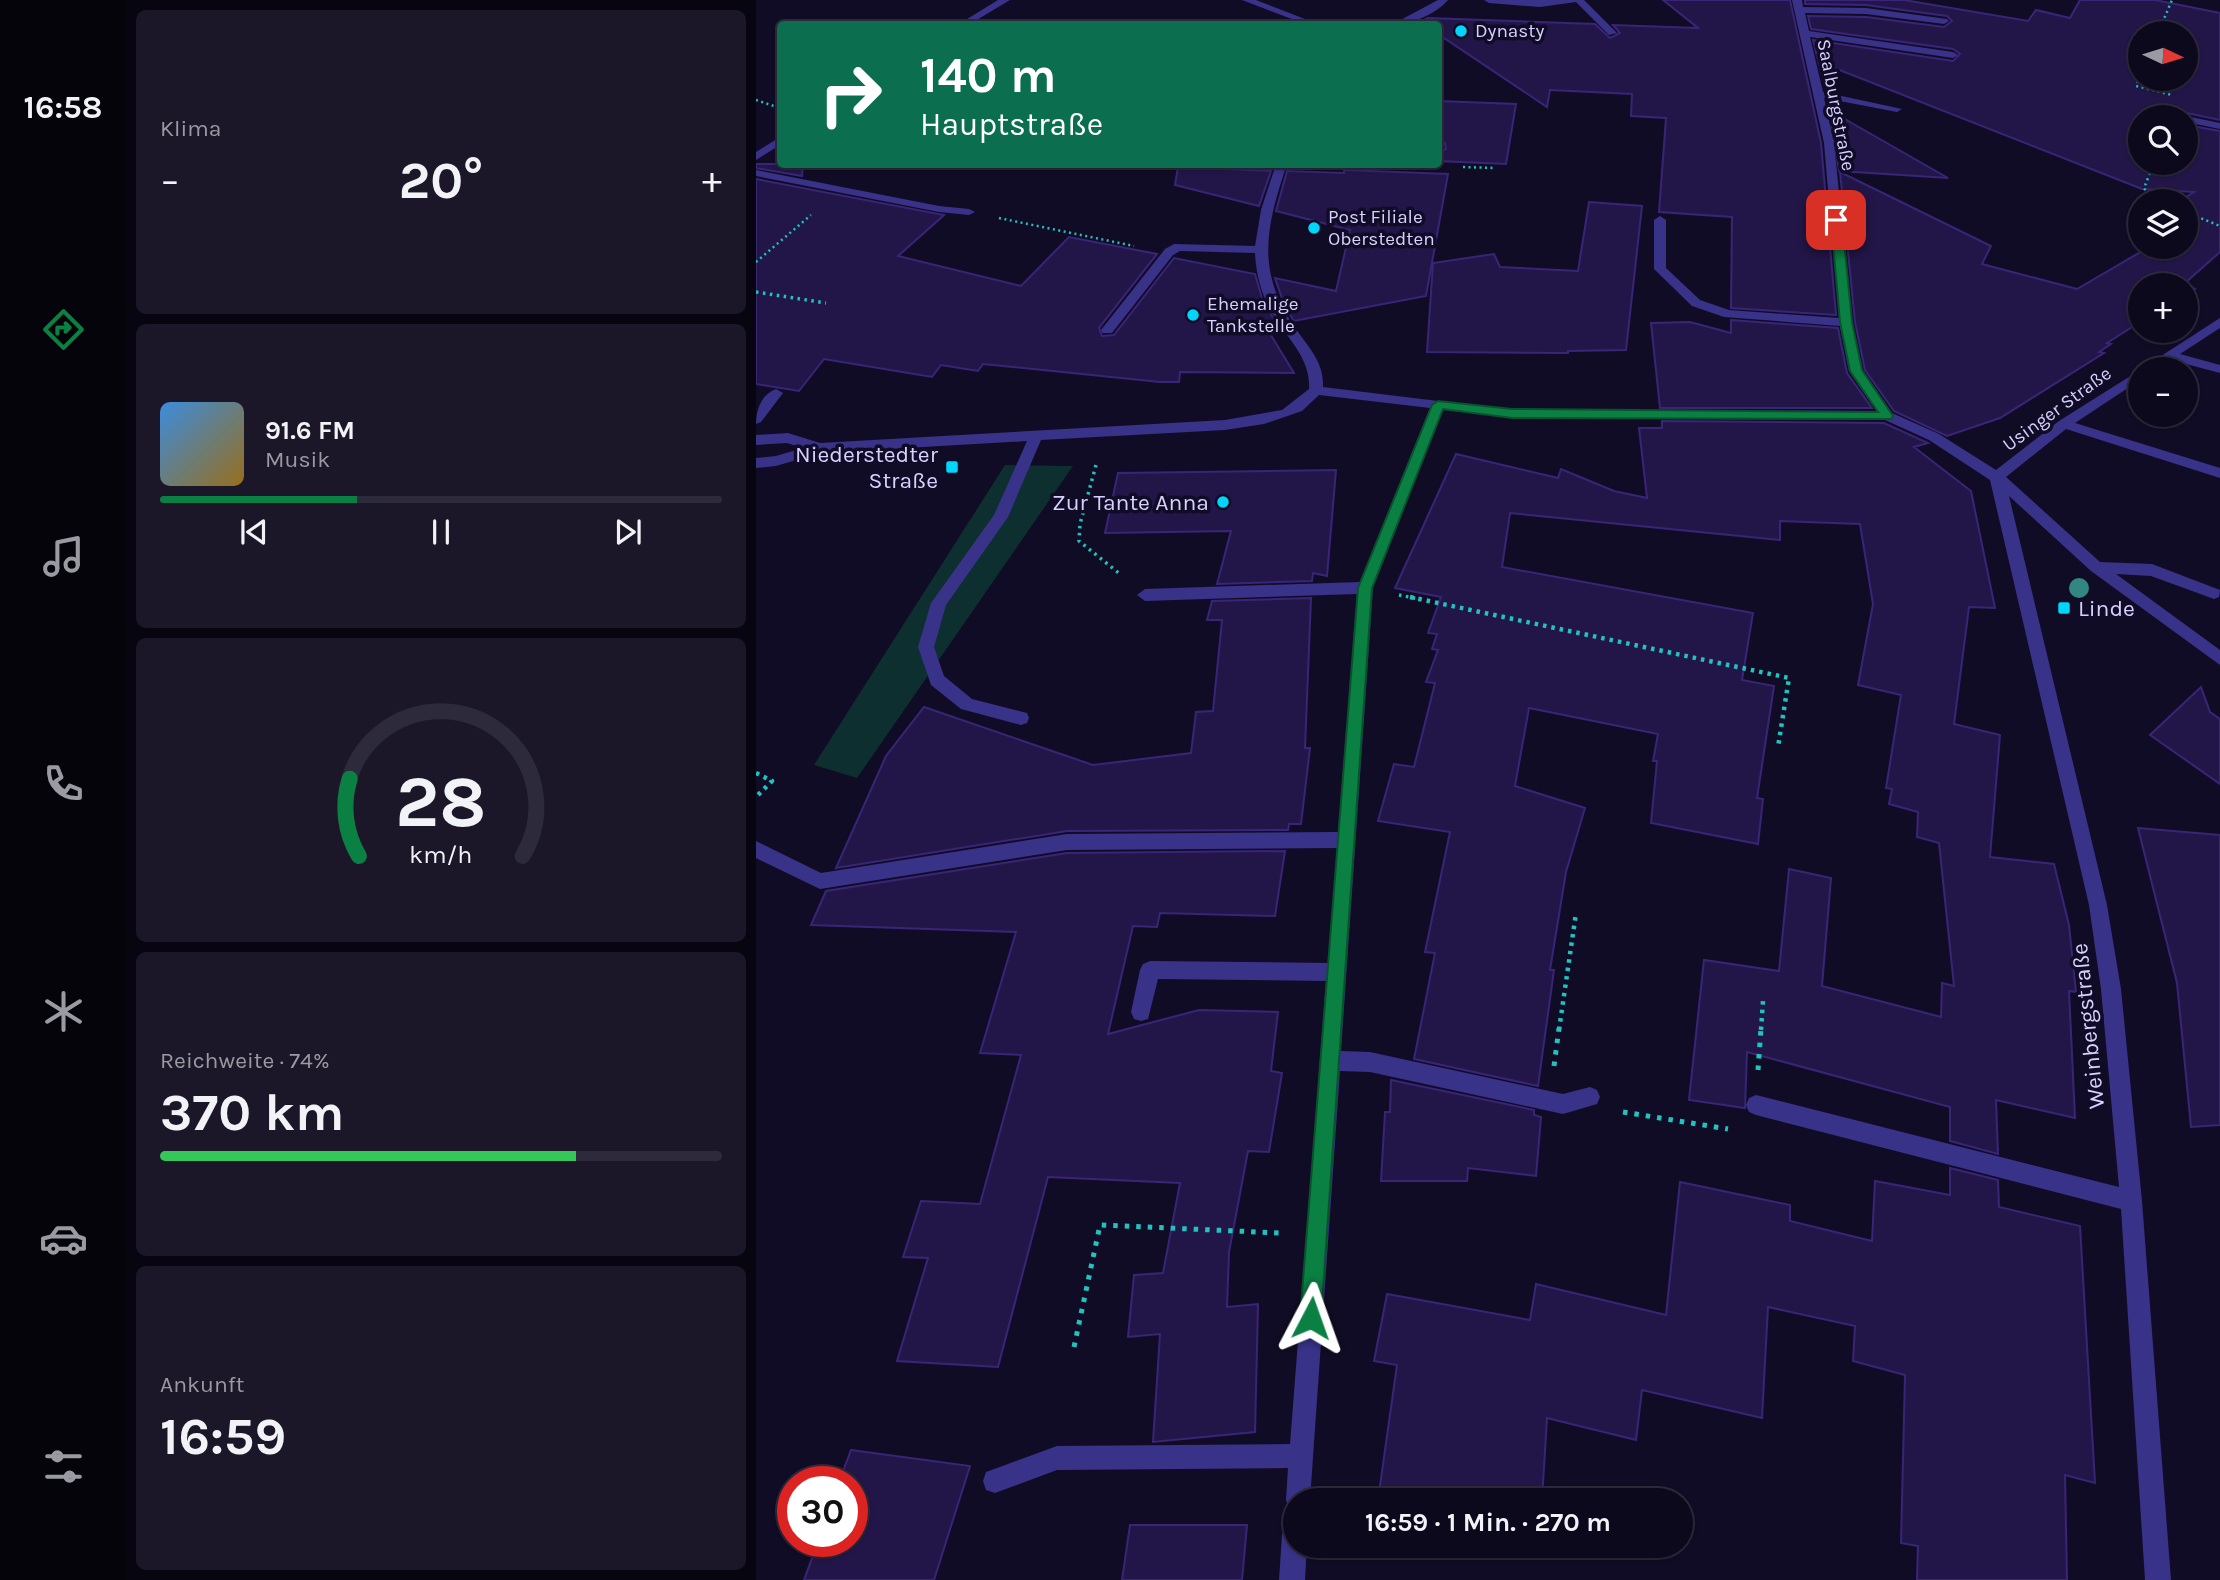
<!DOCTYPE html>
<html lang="de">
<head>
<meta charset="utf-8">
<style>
  body { margin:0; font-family:Karla,sans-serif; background:#1b1729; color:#f1f3f6; height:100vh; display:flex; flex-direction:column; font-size:26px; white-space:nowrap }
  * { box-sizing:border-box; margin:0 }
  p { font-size:23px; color:#9a9aa3 }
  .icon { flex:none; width:38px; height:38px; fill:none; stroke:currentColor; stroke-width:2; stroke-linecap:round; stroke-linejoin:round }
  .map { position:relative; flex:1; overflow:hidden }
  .drawer { display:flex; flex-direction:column; gap:10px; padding:10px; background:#07050f; width:630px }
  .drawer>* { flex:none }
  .hud { position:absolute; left:21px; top:21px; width:665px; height:147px; border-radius:7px; box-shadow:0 2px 5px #0004,0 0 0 2px #2d2a3b; background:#0b6e4f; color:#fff; overflow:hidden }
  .needle { width:46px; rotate:94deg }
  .tools { position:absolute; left:1372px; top:21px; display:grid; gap:14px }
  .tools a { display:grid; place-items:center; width:70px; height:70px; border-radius:50%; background:#0d091c; box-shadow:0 2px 5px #0004,0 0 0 2px #2d2a3b; font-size:35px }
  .speed { position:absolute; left:21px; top:1466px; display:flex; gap:14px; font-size:35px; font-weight:700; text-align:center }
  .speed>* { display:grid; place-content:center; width:91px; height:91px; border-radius:50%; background:#0d091c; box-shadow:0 2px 5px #0004,0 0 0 2px #2d2a3b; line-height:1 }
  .speed .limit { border:10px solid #d22; background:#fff; color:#111 }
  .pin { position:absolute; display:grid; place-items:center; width:60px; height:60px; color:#fff; margin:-30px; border-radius:14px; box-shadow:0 4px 10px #0006 }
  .me { position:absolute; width:77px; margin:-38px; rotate:4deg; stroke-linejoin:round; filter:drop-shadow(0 0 5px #0008) }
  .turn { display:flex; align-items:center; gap:24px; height:147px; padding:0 28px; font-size:32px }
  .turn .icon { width:91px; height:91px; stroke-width:2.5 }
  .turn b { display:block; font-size:49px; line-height:60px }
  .big { font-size:52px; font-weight:700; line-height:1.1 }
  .drawer .card { flex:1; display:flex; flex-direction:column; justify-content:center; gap:10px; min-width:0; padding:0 24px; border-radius:10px; background:#1b1729 }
  .drawer .dial { align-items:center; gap:0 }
  .dial svg { height:182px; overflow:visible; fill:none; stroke:#2d2a3b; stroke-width:7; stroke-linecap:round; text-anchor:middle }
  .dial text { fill:#f1f3f6; stroke:none }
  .song { display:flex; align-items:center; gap:21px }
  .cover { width:84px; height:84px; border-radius:10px; background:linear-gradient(135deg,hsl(210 70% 55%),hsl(40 70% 35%)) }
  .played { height:7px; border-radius:4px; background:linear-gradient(90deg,#0b8043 35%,#2d2a3b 35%) }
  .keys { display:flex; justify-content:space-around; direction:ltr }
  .heat { display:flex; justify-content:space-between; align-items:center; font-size:38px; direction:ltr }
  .charge { height:10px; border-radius:5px; background:linear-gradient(90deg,#34c759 74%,#2d2a3b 0) }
  .trip { position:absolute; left:527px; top:1488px; width:410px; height:70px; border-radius:35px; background:#0d091c; box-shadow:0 2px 5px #0004,0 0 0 2px #2d2a3b; font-weight:700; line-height:70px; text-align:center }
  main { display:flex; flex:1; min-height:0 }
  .tab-bar { display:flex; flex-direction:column; width:126px; justify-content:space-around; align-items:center; background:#05040b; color:#9a9aa3 }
  .tab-bar .icon { width:49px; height:49px }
  .tab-bar .active { color:#0b8043 }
  .tab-bar b { font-size:32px; color:#f1f3f6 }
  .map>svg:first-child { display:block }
  .green { fill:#0e2f30 }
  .building { fill:#221648; stroke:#392577; stroke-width:2; fill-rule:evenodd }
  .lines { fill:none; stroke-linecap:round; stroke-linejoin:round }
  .path-far3 { stroke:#21c2bf; stroke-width:2.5; stroke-dasharray:2 3.5; stroke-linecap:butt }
  .path-far2 { stroke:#21c2bf; stroke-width:3.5; stroke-dasharray:2.5 4.5; stroke-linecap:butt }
  .path-far1 { stroke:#21c2bf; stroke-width:4.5; stroke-dasharray:3.5 5; stroke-linecap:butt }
  .path { stroke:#21c2bf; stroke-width:5; stroke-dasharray:4.5 7; stroke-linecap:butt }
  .minor { fill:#393289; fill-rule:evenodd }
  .tree { fill:#338781 }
  .route { fill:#0b8043; stroke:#07532c; stroke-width:2 }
  .poi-dot { fill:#00d6fb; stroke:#110c25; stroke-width:2.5 }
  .labels { text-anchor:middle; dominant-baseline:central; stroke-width:7; stroke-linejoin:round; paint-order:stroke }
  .far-poi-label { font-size:19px; fill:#d8d0ff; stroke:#110c25; text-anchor:start }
  .far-street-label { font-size:19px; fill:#d8d0ff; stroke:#110c25 }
  .poi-label { font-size:23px; fill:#d8d0ff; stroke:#110c25; text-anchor:end }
  .street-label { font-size:23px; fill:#d8d0ff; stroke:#110c25 }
</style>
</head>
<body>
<main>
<nav class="tab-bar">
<b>16:58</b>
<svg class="icon active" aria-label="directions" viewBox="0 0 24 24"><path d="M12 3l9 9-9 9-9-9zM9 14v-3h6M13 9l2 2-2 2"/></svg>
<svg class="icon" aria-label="music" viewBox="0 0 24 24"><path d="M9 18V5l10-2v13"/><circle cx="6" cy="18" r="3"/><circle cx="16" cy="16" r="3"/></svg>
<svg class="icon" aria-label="phone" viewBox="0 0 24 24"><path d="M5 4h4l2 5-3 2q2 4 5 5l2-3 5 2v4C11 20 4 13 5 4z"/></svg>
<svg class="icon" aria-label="climate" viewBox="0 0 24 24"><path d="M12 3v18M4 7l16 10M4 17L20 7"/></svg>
<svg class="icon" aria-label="car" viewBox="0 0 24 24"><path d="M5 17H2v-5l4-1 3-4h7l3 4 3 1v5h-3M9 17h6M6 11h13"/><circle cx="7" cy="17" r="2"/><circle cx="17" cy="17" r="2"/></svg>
<svg class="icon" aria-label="filters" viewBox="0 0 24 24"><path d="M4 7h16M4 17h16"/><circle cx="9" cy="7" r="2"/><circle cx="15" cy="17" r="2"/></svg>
</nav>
<section class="drawer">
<div class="card"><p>Klima</p>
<div class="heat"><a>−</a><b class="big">20°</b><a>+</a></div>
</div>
<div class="card">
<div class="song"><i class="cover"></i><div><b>91.6 FM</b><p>Musik</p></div></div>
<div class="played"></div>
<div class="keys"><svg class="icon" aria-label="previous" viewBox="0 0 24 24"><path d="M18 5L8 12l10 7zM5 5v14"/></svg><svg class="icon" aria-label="pause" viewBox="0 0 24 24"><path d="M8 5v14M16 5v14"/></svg><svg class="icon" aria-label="next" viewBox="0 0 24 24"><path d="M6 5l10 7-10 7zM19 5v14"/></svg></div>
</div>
<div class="card dial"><svg viewBox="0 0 100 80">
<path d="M14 69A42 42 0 1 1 86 69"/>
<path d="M14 69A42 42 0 0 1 10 35" stroke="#0b8043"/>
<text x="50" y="56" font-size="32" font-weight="700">28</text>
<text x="50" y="72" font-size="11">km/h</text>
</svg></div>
<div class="card"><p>Reichweite · 74%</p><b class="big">370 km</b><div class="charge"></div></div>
<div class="card"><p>Ankunft</p><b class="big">16:59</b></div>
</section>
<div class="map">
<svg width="1464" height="1580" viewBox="0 0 1464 1580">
  <rect width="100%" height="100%" fill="#110c25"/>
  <!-- green -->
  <polygon class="green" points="249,465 317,466 101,778 58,765"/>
  <!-- building -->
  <g class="building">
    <polygon points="907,0 1034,0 1065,143 1080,315 975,308 976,217 903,212 910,118 875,116 876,94 794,90 791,107 682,34 682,24 668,24 664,22 672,18 839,24 854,38 864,33 857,25 942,28"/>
    <path d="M1049,0H1148L1272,21L1280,10L1314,18L1324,0H1399L1464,13V120L1431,113L1423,117H1384V163H1430V125L1464,131V252L1429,283L1439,289L1430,294V285H1384V322L1351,343L1355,344L1343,352L1348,353L1244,418L1191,436L1138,411L1109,370L1099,322L1084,172L1235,246L1226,264L1321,289L1393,247H1430V201H1424L1438,192L1386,189L1076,67L1068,84L1057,40L1197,61L1204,54L1197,49L1055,29L1052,16L1110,17L1188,27L1196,21L1191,16L1110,5L1049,4ZM1384,33H1430V79H1384Z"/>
    <polygon points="682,101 760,104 750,164 682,161 682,153 690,149 689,143 682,141"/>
    <polygon points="1073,110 1192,178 1083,171"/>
    <polygon points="0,164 47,164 46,176 0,168"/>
    <polygon points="422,167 515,171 503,206 419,185"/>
    <polygon points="588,170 692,174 670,296 538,321 529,307 519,278 580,291 594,230 520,211 531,171 588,173"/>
    <polygon points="0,179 188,215 142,256 265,286 313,237 401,254 343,328 346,336 358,335 418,258 499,274 506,298 521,325 510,327 538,373 424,372 423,382 404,382 227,364 222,371 185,365 176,377 68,359 43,391 0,384"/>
    <polygon points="833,202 886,206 870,350 812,351 812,353 671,352 677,263 738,254 744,267 822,271"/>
    <polygon points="975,320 1082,328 1091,373 1116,408 904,408 895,323 934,322 975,333"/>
    <polygon points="906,421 1128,423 1172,443 1158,447 1215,491 1239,608 1213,607 1198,724 1244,735 1234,857 1298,864 1313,925 1320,992 1313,991 1319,1118 1240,1100 1242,1154 1194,1141 1194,1107 991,1052 989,1108 933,1100 948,960 1023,971 1033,869 1075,878 1066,986 1185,1017 1186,983 1198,986 1183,843 1161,837 1162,812 1133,804 1136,789 1130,788 1145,695 1102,685 1117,604 1104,524 1024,521 1024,540 754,513 746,567 997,613 986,680 1018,686 1001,798 1007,799 1002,844 895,823 901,761 897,761 902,734 773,708 759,786 829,808 810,872 794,970 798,970 782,1086 658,1059 679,953 669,952 694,832 622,821 638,764 658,767 679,683 670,682 682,650 676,649 681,634 672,633 685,597 639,588 700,454 802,478 805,469 858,491 891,498 883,428 906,428"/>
    <polygon points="580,470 571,576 557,573 556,581 461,584 475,531 349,533 362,473"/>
    <polygon points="555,598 549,748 554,748 545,824 533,824 532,830 311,831 80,868 130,756 168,707 337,765 435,753 440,712 457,711 466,620 451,620 456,601"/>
    <polygon points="1445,687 1454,712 1464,719 1464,784 1394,735"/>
    <polygon points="1382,828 1464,835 1464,1125 1435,1127 1421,983"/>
    <polygon points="529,851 519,916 404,913 401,927 377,926 352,1034 443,1010 522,1012 515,1071 526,1073 513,1152 492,1151 473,1252 471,1307 502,1304 499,1432 397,1442 404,1334 372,1337 378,1275 407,1273 424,1183 292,1177 242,1367 141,1361 172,1258 147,1257 165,1201 224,1204 265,1055 224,1053 260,932 55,925 70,891 311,853"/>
    <polygon points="635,1080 778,1110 778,1115 785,1117 780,1176 712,1168 711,1181 625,1181 629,1112 634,1112"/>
    <polygon points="1194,1168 1242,1180 1243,1207 1324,1226 1339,1483 1309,1475 1311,1580 1161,1580 1162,1546 1145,1543 1149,1375 1097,1361 1099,1326 1012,1307 1006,1418 886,1390 880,1440 791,1418 786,1500 622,1500 641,1365 618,1361 631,1294 774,1320 780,1284 910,1315 924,1182 1034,1205 1034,1221 1116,1241 1119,1181 1194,1195"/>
    <polygon points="95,1450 214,1466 178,1580 48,1580 62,1542 96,1542 96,1482 83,1482"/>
    <polygon points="374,1525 491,1525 486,1580 366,1580"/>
  </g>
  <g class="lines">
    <!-- path-far3 -->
    <g class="path-far3">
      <polyline points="1402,33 1416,0"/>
      <polyline points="1384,76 1380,86 1416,95"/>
      <polyline points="0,100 24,108"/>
      <polyline points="1398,163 1388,188 1393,197 1403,201"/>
      <polyline points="707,167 739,168"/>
      <polyline points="1430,212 1464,226"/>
      <polyline points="243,218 378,246"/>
      <polyline points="0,262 55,215"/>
    </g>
    <!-- path-far2 -->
    <g class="path-far2">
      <polyline points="0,292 70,303"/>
      <polyline points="340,465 324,524 323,541 364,574"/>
      <polyline points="643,595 663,599"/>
    </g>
    <!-- path-far1 -->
    <g class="path-far1">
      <polyline points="654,597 1033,678 1022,747"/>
      <polyline points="0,773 16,781 0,797"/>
      <polyline points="803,1030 820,913"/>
      <polyline points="1005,1030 1007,1001"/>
    </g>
    <!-- path -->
    <g class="path">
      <polyline points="798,1066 803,1028"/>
      <polyline points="1002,1070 1005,1028"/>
      <polyline points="867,1112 972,1129"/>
      <polyline points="318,1347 344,1225 525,1233"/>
    </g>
    <!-- minor -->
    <g class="minor">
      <polygon points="242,0 254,0 214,24 203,24"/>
      <polygon points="486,0 500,0 562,24 549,24"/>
      <path d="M682,0H692C680,14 655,25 637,24Z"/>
      <polygon points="728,0 828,0 861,33 853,35 820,2 784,7 733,3"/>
      <path d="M1036,0H1046L1047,7L1110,8L1191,19L1193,21L1188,24L1110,14L1049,13L1053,31L1197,52L1202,55L1197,58L1054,37L1067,92L1146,109L1141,112L1068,98L1078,143L1096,322L1107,371L1136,413L1183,434L1240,470L1303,421L1384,370V380L1319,423L1464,468V478L1310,429L1250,477L1344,562L1396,564L1464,590L1463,597L1458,599L1395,576L1360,574L1464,650V665L1335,571L1253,496L1351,905L1365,989L1386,1201L1415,1580H1389L1365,1209L1000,1115L993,1112L990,1105L993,1098L1000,1095L1363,1187L1345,989L1333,905L1234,480L1173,440L1129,420L756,418L687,410L617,588L585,1051L614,1052L807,1094L834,1087L841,1090L844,1097L841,1104L807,1114L614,1072L584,1071L554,1500H539V1511L533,1509L530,1500L532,1468L301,1470L239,1493L230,1490L227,1481L230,1472L301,1446L534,1444L570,981L402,979L392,1019L385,1021L378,1019L375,1012L384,970L387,964L394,961L572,963L581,848L311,850L64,889L0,858V841L65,873L311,834L582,832L601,594L389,601L381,595L389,589L604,582L674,408L563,395L546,411L508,424L469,430L285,440L252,517L190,605L178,647L188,676L216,699L271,713L273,718L271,723L265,725L205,709L175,685L162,647L175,603L238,515L271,441L64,453L20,466L0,468V458L20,456L47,448L31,443L0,445V435L32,433L64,443L469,420L526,410L553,389C555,357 530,338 515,311C505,293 500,274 499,253L424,251L417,255L356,333H346L345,330L409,249L418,244L499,246L505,210L520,164H531C510,227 499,271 540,329C553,348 568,362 567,387L756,410L1121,411L1093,371L1084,326L968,317L936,306L898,269V220L904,216L910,220V268L944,300L973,310L1083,318L1068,143Z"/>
      <polygon points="1430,116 1464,123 1464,129 1430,122 1430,117 1426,117"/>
      <polygon points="24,137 24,145 0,160 0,152"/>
      <polygon points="682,144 687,145 687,149 682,150"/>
      <polygon points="0,170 183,206 213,209 219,212 213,215 183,212 0,176"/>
      <polygon points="1464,318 1464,328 1424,354 1464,365 1464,373 1415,360 1401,369 1385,369"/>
      <path d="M20,389L27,393L5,422L0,424C0,409 6,394 20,389Z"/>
      <polygon points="539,1522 539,1545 551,1545 549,1580 523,1580 526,1535 530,1526"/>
    </g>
  </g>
  <!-- trees -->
  <circle class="tree" cx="1323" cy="588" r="10"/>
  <!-- route -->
  <polygon class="route" points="1080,217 1086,220 1096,322 1106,370 1137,416 1135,419 756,418 687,409 616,588 565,1318 562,1325 555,1328 547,1325 544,1318 602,588 676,405 682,401 756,409 1122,412 1094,371 1084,322 1075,220"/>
  <!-- markers -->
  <g class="poi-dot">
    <circle cx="705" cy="31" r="7"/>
    <circle cx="558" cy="228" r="7"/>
    <circle cx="437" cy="315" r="7"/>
    <rect x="189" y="460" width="14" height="14" rx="3.5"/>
    <circle cx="467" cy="502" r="7"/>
    <rect x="1301" y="601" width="14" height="14" rx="3.5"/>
  </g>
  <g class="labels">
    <!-- far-poi labels -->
    <g class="far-poi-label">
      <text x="719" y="31">Dynasty</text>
      <text x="572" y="217">Post Filiale<tspan x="572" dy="22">Oberstedten</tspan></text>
      <text x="451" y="304">Ehemalige<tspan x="451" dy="22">Tankstelle</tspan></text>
    </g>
    <!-- far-street labels -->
    <g class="far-street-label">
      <text transform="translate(1080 105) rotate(79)">Saalburgstraße</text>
      <text transform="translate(1301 409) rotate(-36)">Usinger Straße</text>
    </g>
    <!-- poi labels -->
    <g class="poi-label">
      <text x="182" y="454">Niederstedter<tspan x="182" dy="26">Straße</tspan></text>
      <text x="453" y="502">Zur Tante Anna</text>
      <text x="1322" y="608" text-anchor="start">Linde</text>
    </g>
    <!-- street labels -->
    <g class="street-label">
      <text transform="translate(1332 1026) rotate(-96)">Weinbergstraße</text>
    </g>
  </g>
</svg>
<div class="tools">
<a><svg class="needle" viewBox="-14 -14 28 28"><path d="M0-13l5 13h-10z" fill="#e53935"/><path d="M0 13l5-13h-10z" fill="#9a9aa3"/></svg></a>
<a><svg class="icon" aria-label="search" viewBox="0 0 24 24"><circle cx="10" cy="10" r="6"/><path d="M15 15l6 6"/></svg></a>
<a><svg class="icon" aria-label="layers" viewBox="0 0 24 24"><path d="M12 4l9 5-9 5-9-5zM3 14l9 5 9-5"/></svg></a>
<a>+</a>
<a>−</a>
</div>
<div class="speed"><div class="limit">30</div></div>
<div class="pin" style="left:1080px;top:220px;background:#d93025"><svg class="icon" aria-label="arrive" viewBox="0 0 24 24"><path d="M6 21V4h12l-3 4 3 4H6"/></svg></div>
<svg class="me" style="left:555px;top:1318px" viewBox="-20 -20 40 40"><path d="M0-17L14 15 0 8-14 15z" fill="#0b8043" stroke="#fff" stroke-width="4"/></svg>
<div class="trip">16:59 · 1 Min. · 270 m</div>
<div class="hud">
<div class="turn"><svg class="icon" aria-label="right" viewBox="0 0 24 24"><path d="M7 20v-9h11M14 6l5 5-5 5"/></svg><div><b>140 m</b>Hauptstraße</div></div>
</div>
</div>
</main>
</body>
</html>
